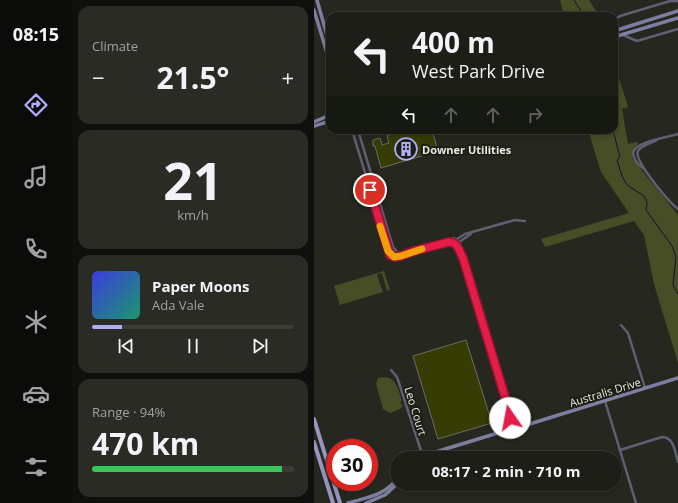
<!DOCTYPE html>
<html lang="en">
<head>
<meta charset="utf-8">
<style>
  body { margin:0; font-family:"Open Sans",sans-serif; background:#292b24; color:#f1f3f6; height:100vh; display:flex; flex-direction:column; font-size:15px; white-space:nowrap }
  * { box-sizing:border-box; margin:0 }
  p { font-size:13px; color:#a0a2a1 }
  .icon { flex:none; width:22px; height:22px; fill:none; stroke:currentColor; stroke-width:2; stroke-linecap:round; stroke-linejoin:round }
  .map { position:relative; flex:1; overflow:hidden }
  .panel { display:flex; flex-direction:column; gap:6px; padding:6px; background:#0f100d; width:242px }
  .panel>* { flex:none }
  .hud { position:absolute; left:12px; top:12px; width:292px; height:122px; border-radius:12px; box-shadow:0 2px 6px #0003,0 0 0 1px #3a3c36; background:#1c1e17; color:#f1f3f6; overflow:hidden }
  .speed { position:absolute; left:12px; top:439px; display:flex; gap:8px; font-size:20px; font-weight:700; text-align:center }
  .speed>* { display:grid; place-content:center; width:52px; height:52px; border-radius:50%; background:#1c1e17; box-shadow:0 2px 6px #0003,0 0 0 1px #3a3c36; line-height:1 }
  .speed .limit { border:6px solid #d22; background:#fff; color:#111 }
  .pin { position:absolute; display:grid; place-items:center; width:34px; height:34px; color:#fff; margin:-17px; border:2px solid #fff; border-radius:50%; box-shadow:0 1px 4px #0007 }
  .me { position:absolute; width:44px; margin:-22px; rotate:348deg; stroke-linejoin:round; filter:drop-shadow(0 0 3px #0008) }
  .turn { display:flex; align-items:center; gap:14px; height:84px; padding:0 20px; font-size:18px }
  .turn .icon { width:52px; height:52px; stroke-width:2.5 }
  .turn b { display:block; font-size:28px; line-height:34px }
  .lanes { display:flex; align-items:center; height:38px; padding:0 20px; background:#0003; justify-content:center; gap:20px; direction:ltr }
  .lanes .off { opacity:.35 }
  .big { font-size:30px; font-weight:700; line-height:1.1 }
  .panel .widget { flex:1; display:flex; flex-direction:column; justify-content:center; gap:6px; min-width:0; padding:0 14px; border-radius:12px; background:#292b24 }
  .panel .dial { align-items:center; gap:0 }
  .dial b { font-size:52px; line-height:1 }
  .song { display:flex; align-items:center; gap:12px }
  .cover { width:48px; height:48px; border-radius:6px; background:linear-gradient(135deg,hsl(240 70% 55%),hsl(160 70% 35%)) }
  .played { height:4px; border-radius:2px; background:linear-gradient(90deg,#b0aefa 15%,#3a3c36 15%) }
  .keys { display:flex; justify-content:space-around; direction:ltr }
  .heat { display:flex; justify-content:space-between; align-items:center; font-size:22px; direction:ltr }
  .charge { height:6px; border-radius:3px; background:linear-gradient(90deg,#34c759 94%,#3a3c36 0) }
  .trip { position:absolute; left:76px; top:451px; width:232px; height:40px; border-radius:20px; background:#1c1e17; box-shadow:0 2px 6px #0003,0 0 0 1px #3a3c36; font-weight:700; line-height:40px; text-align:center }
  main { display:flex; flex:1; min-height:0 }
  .dock { display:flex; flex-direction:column; width:72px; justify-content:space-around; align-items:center; background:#0b0c09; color:#a0a2a1 }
  .dock .icon { width:28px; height:28px }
  .dock .current { color:#b0aefa }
  .dock b { font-size:18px; color:#f1f3f6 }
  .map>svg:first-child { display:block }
  .green { fill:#474d25 }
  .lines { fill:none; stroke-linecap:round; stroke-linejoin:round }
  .stream { stroke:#161038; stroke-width:1 }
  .building { fill:#373c05; stroke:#6b6d62 }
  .street { stroke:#5f5f74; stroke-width:2.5 }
  .secondary { stroke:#7e7ea0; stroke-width:3.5 }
  .primary { stroke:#9696c1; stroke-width:4 }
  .route-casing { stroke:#92132f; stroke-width:10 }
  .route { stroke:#e11d48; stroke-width:7 }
  .slow { stroke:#f59e0b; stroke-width:7 }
  .labels { text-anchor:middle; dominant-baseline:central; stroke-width:4; stroke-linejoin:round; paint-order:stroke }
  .poi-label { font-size:11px; font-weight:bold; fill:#e8e9e2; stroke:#1d1f15; text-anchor:start }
  .street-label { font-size:11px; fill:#e8e9e2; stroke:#1d1f15 }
</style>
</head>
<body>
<main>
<nav class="dock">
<b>08:15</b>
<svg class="icon current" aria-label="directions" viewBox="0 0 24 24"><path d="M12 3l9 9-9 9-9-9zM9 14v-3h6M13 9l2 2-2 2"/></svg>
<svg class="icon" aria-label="music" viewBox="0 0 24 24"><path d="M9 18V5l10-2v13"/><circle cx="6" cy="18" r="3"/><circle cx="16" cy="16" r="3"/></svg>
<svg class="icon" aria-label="phone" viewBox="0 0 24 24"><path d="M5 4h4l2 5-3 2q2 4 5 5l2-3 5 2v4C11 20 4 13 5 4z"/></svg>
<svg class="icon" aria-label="climate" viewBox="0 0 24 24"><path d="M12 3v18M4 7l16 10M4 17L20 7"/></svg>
<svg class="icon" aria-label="car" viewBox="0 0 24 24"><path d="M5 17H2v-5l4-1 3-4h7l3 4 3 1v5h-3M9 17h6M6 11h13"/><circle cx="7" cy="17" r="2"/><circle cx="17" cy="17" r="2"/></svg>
<svg class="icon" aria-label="filters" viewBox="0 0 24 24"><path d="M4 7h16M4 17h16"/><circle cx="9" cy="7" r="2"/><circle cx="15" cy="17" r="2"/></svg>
</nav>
<section class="panel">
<div class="widget"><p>Climate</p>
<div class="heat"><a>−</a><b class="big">21.5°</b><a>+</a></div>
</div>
<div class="widget dial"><b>21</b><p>km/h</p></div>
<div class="widget">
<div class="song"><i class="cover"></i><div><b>Paper Moons</b><p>Ada Vale</p></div></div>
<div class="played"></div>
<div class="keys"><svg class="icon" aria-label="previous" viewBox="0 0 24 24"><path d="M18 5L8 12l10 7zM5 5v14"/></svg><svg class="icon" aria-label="pause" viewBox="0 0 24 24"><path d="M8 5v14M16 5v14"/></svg><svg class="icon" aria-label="next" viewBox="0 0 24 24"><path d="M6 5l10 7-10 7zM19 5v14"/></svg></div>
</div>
<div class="widget"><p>Range · 94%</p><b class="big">470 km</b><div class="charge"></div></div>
</section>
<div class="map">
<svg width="364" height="503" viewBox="0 0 364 503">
  <rect width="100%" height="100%" fill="#26281f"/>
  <!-- green -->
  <g class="green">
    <polygon points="246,0 275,0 285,16 250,16"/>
    <polygon points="300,61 314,107 308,109 314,144 323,142 324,144 318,151 318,158 364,215 364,363 340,284 330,235 320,221 231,247 227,239 315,213 287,172 274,130 300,130"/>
    <polygon points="70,271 76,290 73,291 68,274 66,273 63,275 69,292 26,305 20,286"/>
    <path d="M69,377C83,377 84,390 88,401L86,402L89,406L86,409L76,413L69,409L62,384L64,378Z"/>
  </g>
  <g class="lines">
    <!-- stream -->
    <g class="stream">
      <polyline points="260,0 270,16"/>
      <polyline points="299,130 306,157 303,160 308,176 313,185 330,196 333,202 332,210 358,246 362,257 359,285 364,294"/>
    </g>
  </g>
  <!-- building -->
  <g class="building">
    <polygon points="76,130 118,130 124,151 67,168 61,146 59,146 59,140 66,138 68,145 75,143 73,136 77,134"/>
    <polygon points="152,340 178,423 124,439 99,356"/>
  </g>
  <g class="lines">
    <!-- street -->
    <g class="street">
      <polyline points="300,20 306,16 356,1 364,1"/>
      <polyline points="309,35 323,41 364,29"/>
      <polyline points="38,130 76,255 81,257 87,256 124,244 137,242 143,245 149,258"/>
      <polyline points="44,130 79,247 84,253 97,251"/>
      <path d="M343,140C338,143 327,145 324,151C319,160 355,202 364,209"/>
      <path d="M330,169C324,165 319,159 319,152C324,141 352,138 364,134"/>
      <polyline points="145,242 157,234"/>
      <polyline points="124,244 140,238 146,243 195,410 203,423"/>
      <polyline points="141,244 143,239 151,234 201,220 211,221"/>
      <polyline points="307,325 314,333 331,388"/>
      <polyline points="77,370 83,377 85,383 109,457"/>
      <polyline points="291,401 322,503"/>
      <polyline points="195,426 195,413"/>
      <path d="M306,450L348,437C360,437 361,452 364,462"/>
    </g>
    <!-- secondary -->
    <g class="secondary">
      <polyline points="3,0 16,46"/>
      <polyline points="0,10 16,63"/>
      <polyline points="300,31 364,11"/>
      <polyline points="300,37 364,18"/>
      <polyline points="0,122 16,115"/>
      <polyline points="0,126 16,121"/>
      <circle cx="201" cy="428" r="6"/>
      <polyline points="206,430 210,426 222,422 364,378"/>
      <polyline points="102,458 187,432 195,427"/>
      <polyline points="109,458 117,454"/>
      <path d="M34,503C55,497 69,496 83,479"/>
      <polyline points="52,503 71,495 83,484"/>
    </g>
    <!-- primary -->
    <g class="primary">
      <polyline points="0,419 26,503"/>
      <polyline points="0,442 19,503"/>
    </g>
  </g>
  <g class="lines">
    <!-- route casing -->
    <g class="route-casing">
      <path id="route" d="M56,190L76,255L81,257L87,256L100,251L135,242C144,242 145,251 149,258L195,410L196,418"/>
    </g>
    <!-- route -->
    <use href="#route" class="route"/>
    <!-- slow -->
    <polyline class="slow" points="66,226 74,251 80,257 87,256 108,249"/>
  </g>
  <!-- icons -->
  <defs>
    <g id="building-ring" transform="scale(1.15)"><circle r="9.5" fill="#1d1f15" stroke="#b0aefa" stroke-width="1.5"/><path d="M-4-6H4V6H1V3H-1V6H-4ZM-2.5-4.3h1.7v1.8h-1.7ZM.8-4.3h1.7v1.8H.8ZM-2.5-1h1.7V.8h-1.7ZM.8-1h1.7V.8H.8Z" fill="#b0aefa"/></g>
  </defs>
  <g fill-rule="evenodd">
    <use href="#building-ring" x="92" y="149"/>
  </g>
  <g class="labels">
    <!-- poi labels -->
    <g class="poi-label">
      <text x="108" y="149">Downer Utilities</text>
    </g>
    <!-- street labels -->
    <g class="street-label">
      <text transform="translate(291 392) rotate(-17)">Australis Drive</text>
      <text transform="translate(102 411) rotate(73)">Leo Court</text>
    </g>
  </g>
</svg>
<div class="speed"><div class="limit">30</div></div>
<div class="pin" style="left:56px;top:190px;background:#d93025"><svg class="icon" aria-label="arrive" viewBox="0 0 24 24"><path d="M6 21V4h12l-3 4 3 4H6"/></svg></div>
<svg class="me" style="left:196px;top:418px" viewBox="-20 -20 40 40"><circle r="19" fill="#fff"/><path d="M0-13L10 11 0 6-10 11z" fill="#e11d48"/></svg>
<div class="trip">08:17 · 2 min · 710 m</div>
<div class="hud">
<div class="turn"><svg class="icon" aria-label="left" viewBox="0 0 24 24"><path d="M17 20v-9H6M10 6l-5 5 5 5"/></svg><div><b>400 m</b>West Park Drive</div></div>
<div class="lanes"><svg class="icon" aria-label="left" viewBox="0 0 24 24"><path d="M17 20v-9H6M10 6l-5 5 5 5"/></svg><svg class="icon off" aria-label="ahead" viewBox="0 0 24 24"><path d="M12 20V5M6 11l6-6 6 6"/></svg><svg class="icon off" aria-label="ahead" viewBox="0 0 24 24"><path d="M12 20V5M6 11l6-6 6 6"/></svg><svg class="icon off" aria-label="right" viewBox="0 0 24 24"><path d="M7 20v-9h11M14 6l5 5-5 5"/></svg></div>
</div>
</div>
</main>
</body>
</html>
